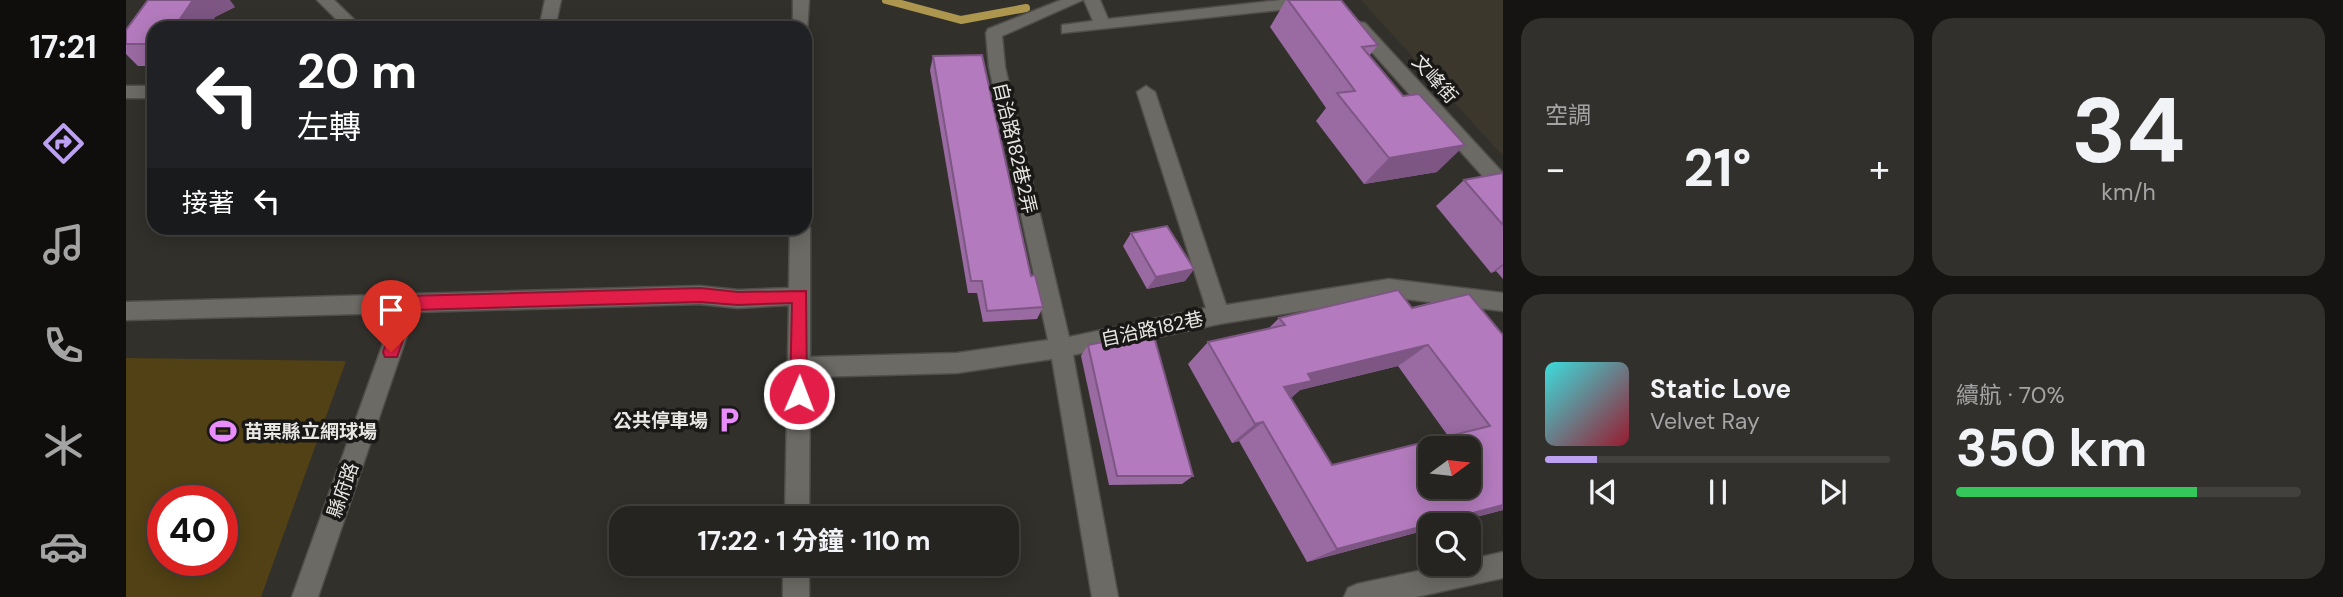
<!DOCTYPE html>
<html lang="zh-TW">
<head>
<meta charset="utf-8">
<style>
  body { margin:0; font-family:"DM Sans","Noto Sans TC",sans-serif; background:#32302d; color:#f1f3f6; height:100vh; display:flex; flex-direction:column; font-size:26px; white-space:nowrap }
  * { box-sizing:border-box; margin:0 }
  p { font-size:23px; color:#a4a4a5 }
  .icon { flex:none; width:38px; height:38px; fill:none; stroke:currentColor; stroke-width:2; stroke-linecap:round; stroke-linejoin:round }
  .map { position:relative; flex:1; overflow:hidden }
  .drawer { display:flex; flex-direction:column; gap:18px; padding:18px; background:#151412; width:840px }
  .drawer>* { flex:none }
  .guide { position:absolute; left:21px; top:21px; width:665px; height:214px; border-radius:21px; box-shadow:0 4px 18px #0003,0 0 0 2px #42413e; background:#202124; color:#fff; overflow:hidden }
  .needle { width:46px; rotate:75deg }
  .tools { position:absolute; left:1292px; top:436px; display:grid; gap:14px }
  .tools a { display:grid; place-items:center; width:63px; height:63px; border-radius:14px; background:#262420; box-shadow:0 4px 18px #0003,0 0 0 2px #42413e; font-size:35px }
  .speed { position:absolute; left:21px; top:485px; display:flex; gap:14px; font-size:35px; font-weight:700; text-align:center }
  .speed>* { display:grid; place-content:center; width:91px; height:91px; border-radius:50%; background:#262420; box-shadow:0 4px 18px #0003,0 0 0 2px #42413e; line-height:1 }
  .speed .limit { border:10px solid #d22; background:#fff; color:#111 }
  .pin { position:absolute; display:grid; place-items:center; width:60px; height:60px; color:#fff; margin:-72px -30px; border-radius:50% 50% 50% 0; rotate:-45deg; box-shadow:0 0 7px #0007 }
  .pin .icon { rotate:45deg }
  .me { position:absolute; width:77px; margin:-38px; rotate:1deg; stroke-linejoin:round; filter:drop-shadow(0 0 5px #0008) }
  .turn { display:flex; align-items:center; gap:24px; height:147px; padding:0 35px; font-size:32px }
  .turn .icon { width:91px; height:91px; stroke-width:2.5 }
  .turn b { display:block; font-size:49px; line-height:60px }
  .then { display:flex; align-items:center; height:66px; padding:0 35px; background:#0003; gap:14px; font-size:26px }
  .big { font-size:52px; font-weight:700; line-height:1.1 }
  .drawer .widget { flex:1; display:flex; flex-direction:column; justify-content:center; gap:10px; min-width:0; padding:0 24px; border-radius:21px; background:#32302d }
  .drawer .dial { align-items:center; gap:0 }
  .dial b { font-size:91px; line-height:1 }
  .song { display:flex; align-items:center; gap:21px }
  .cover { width:84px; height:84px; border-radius:10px; background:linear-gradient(135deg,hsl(180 70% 55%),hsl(350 70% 35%)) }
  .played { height:7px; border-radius:4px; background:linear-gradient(90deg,#bca0f2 15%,#42413e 15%) }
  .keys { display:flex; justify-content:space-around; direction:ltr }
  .heat { display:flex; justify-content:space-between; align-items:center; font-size:38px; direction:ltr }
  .charge { height:10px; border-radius:5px; background:linear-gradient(90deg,#34c759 70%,#42413e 0) }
  .drawer .tiles { flex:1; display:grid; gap:18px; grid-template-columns:repeat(2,1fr) }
  .trip { position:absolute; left:483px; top:506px; width:410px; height:70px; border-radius:21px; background:#262420; box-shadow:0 4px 18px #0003,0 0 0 2px #42413e; font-weight:700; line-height:70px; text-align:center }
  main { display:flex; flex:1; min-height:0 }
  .tabs { display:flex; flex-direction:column; width:126px; justify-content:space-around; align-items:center; background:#0f0e0d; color:#a4a4a5 }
  .tabs .icon { width:49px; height:49px }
  .tabs .selected { color:#bca0f2 }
  .tabs b { font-size:32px; color:#f1f3f6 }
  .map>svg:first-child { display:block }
  .built { fill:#3c372c }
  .green { fill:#524114; fill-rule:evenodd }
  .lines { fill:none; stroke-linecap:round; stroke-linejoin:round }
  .stream { stroke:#ad964d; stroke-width:8 }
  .minor-casing { stroke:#504e4a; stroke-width:3 }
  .minor { fill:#6c6a64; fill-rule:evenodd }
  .wall { fill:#9a6aa3; fill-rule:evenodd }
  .shaded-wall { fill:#7d5684 }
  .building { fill:#b37bbd; stroke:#7d5684; stroke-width:2; fill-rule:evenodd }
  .route { fill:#e11d48; stroke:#92132f; stroke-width:2 }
  .labels { text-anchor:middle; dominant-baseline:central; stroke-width:7; stroke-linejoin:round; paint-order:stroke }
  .street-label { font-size:19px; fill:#e8e7e4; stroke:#191816 }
  .poi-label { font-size:19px; font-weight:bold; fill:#e8e7e4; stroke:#191816; text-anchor:end }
</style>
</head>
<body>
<main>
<nav class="tabs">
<b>17:21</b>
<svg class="icon selected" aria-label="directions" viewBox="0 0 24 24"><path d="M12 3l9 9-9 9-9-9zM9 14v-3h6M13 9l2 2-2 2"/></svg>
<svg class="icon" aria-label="music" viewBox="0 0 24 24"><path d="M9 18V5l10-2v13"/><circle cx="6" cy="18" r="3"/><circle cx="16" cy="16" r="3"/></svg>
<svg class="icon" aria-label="phone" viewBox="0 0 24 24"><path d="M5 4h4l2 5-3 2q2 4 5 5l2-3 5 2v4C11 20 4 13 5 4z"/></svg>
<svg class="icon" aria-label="climate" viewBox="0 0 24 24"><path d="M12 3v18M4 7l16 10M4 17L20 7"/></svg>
<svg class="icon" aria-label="car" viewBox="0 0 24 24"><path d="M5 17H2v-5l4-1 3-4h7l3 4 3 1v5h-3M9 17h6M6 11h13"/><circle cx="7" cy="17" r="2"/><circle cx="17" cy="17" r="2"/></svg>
</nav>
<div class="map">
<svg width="1377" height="597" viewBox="0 0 1377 597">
  <rect width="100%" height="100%" fill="#32302b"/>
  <!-- built -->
  <polygon class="built" points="1235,0 1377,0 1377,156"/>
  <!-- green -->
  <path class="green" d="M0,358L220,361L135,597H0ZM96,500V560H37V500Z"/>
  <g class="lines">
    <!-- stream -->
    <polyline class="stream" points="760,0 835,20 900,8"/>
    <!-- minor casing -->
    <g class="minor-casing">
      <g id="minor">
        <polygon points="191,0 208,0 237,28 219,28"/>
        <polygon points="419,0 435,0 429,28 413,28"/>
        <polygon points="667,0 683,0 681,32 679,28 667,28"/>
        <polygon points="935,0 957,0 876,36 879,67 943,337 1080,308 1011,92 1020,86 1029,92 1100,305 1263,279 1377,293 1377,311 1263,297 1093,324 947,355 992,597 966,597 926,359 831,373 684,377 683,518 659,518 663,305 612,308 574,304 289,312 192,597 166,597 268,313 0,320 0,302 574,286 612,290 663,288 664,228 679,228 679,222 684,228 684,357 831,353 922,340 863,67 860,33 862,29"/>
        <polygon points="958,0 974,0 982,19 1155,0 1209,0 1201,5 936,33 936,25 967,21"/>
        <polygon points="1233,22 1239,23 1377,173 1377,193 1370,191 1227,31 1225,27"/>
        <rect x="0" y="86" width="28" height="12"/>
        <polygon points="1377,552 1377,578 1290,597 1218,597 1222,588 1231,584 1325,564 1342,564 1342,560"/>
        <rect x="657" y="564" width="26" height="33"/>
      </g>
    </g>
    <!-- minor -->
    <use href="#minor" class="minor"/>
  </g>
  <!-- wall -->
  <g class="wall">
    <polygon points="1160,0 1252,45 1243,56 1311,172 1238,184 1190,121 1200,108 1144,27"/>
    <polygon points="109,7 89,17 82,28 28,28 28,66 12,66 0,54 0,30"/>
    <polygon points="807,56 905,276 917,307 911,319 857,322 851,293 842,293 804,70"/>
    <polygon points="1377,173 1377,279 1370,271 1365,273 1310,206 1338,180"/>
    <polygon points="1005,233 1068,269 1059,281 1021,289 997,246"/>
    <path d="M1286,308L1377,335V510L1319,525H1304V529L1181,562L1113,441L1106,443L1062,364L1082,342L1142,329L1153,318ZM1272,366L1322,436L1206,465L1165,398L1174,390Z"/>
    <polygon points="962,345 1067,476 1056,484 983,485 955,356"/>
  </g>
  <!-- shaded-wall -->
  <g class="shaded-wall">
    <polygon points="67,0 104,0 109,7 89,17 82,28 48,28"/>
    <polygon points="1339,145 1311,172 1238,184 1263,158"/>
    <polygon points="1377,264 1377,266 1370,271 1365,273"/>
    <polygon points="1068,269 1059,281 1021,289 1030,277"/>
    <polygon points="1302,345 1272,366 1174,390 1161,401 1158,387 1182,374"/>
    <polygon points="1137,422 1113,441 1106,443 1129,424"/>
    <polygon points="1377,505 1377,510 1319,525 1304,525 1304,529 1181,562 1211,549"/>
  </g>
  <!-- building -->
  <g class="building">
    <polygon points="22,0 67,0 48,28 28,28 28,44 0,44 0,30"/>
    <polygon points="1162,0 1215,0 1252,45 1236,47 1277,96 1293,94 1339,145 1263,158 1211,93 1229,91"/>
    <polygon points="856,55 905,276 909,275 917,307 861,311 856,281 845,281 807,56"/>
    <polygon points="1376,173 1377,173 1377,225 1338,180"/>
    <polygon points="1041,226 1068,269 1030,277 1005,233"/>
    <path d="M1272,290L1286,308L1343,294L1377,335V505L1211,549L1137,422L1129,424L1082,342L1159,325L1153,318ZM1302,345L1364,426L1206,465L1158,387L1186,381L1182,374ZM1304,448H1342V486H1304Z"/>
    <polygon points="987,340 1029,340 1067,476 991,476 962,345"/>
  </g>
  <!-- route -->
  <polygon class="route" points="574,288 612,292 680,291 681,394 679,399 673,401 664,394 666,303 612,305 574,302 288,310 271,357 259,357 257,352 274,303 282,296"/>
  <!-- icons -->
  <defs>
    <g id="parking-bare" transform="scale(2.1)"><path d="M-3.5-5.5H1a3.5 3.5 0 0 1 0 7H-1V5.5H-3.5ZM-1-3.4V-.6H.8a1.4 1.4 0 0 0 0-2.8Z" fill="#ea8dfc" stroke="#191816" stroke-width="2.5" paint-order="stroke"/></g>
    <g id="stadium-bare" transform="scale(2.1)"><path d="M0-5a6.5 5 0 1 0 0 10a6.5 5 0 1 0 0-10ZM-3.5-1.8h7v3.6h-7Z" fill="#ea8dfc" stroke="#191816" stroke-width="2.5" paint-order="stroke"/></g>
  </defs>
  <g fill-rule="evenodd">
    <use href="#parking-bare" x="603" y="420"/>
    <use href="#stadium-bare" x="97" y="431"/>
  </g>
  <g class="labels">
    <!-- street labels -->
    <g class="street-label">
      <text transform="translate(1309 79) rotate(48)">文峰街</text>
      <text transform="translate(889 148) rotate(77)">自治路182巷2弄</text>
      <text transform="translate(1026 329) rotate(-12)">自治路182巷</text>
      <text transform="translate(217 490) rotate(-71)">縣府路</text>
    </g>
    <!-- poi labels -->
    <g class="poi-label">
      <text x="582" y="420">公共停車場</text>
      <text x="118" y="431" text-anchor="start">苗栗縣立網球場</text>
    </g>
  </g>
</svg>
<div class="tools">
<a><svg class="needle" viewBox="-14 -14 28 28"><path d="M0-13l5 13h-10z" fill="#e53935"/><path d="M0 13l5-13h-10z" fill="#a4a4a5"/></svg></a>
<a><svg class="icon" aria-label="search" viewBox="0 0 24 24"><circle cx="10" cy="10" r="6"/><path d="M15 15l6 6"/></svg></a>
</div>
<div class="speed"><div class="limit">40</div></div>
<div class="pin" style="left:265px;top:352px;background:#d93025"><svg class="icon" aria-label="arrive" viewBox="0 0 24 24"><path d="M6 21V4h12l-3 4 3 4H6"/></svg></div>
<svg class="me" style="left:673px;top:394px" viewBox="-20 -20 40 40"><circle r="17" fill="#e11d48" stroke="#fff" stroke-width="3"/><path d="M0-11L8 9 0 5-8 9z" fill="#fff"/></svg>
<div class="trip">17:22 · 1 分鐘 · 110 m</div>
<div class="guide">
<div class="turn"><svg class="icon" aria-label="left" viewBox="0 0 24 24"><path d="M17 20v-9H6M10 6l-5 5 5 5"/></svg><div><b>20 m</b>左轉</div></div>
<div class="then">接著<svg class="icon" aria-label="left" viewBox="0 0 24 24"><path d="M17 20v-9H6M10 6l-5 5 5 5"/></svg></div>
</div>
</div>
<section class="drawer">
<div class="tiles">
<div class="widget"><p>空調</p>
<div class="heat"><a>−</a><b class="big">21°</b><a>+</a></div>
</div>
<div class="widget dial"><b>34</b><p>km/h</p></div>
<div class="widget">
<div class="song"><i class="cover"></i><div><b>Static Love</b><p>Velvet Ray</p></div></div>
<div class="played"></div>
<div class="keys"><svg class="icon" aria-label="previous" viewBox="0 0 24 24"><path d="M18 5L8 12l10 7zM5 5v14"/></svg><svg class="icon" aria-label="pause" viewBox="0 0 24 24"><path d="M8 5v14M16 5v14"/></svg><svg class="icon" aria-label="next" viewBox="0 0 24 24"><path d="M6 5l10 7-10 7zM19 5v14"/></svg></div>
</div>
<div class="widget"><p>續航 · 70%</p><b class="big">350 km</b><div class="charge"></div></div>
</div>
</section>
</main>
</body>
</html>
